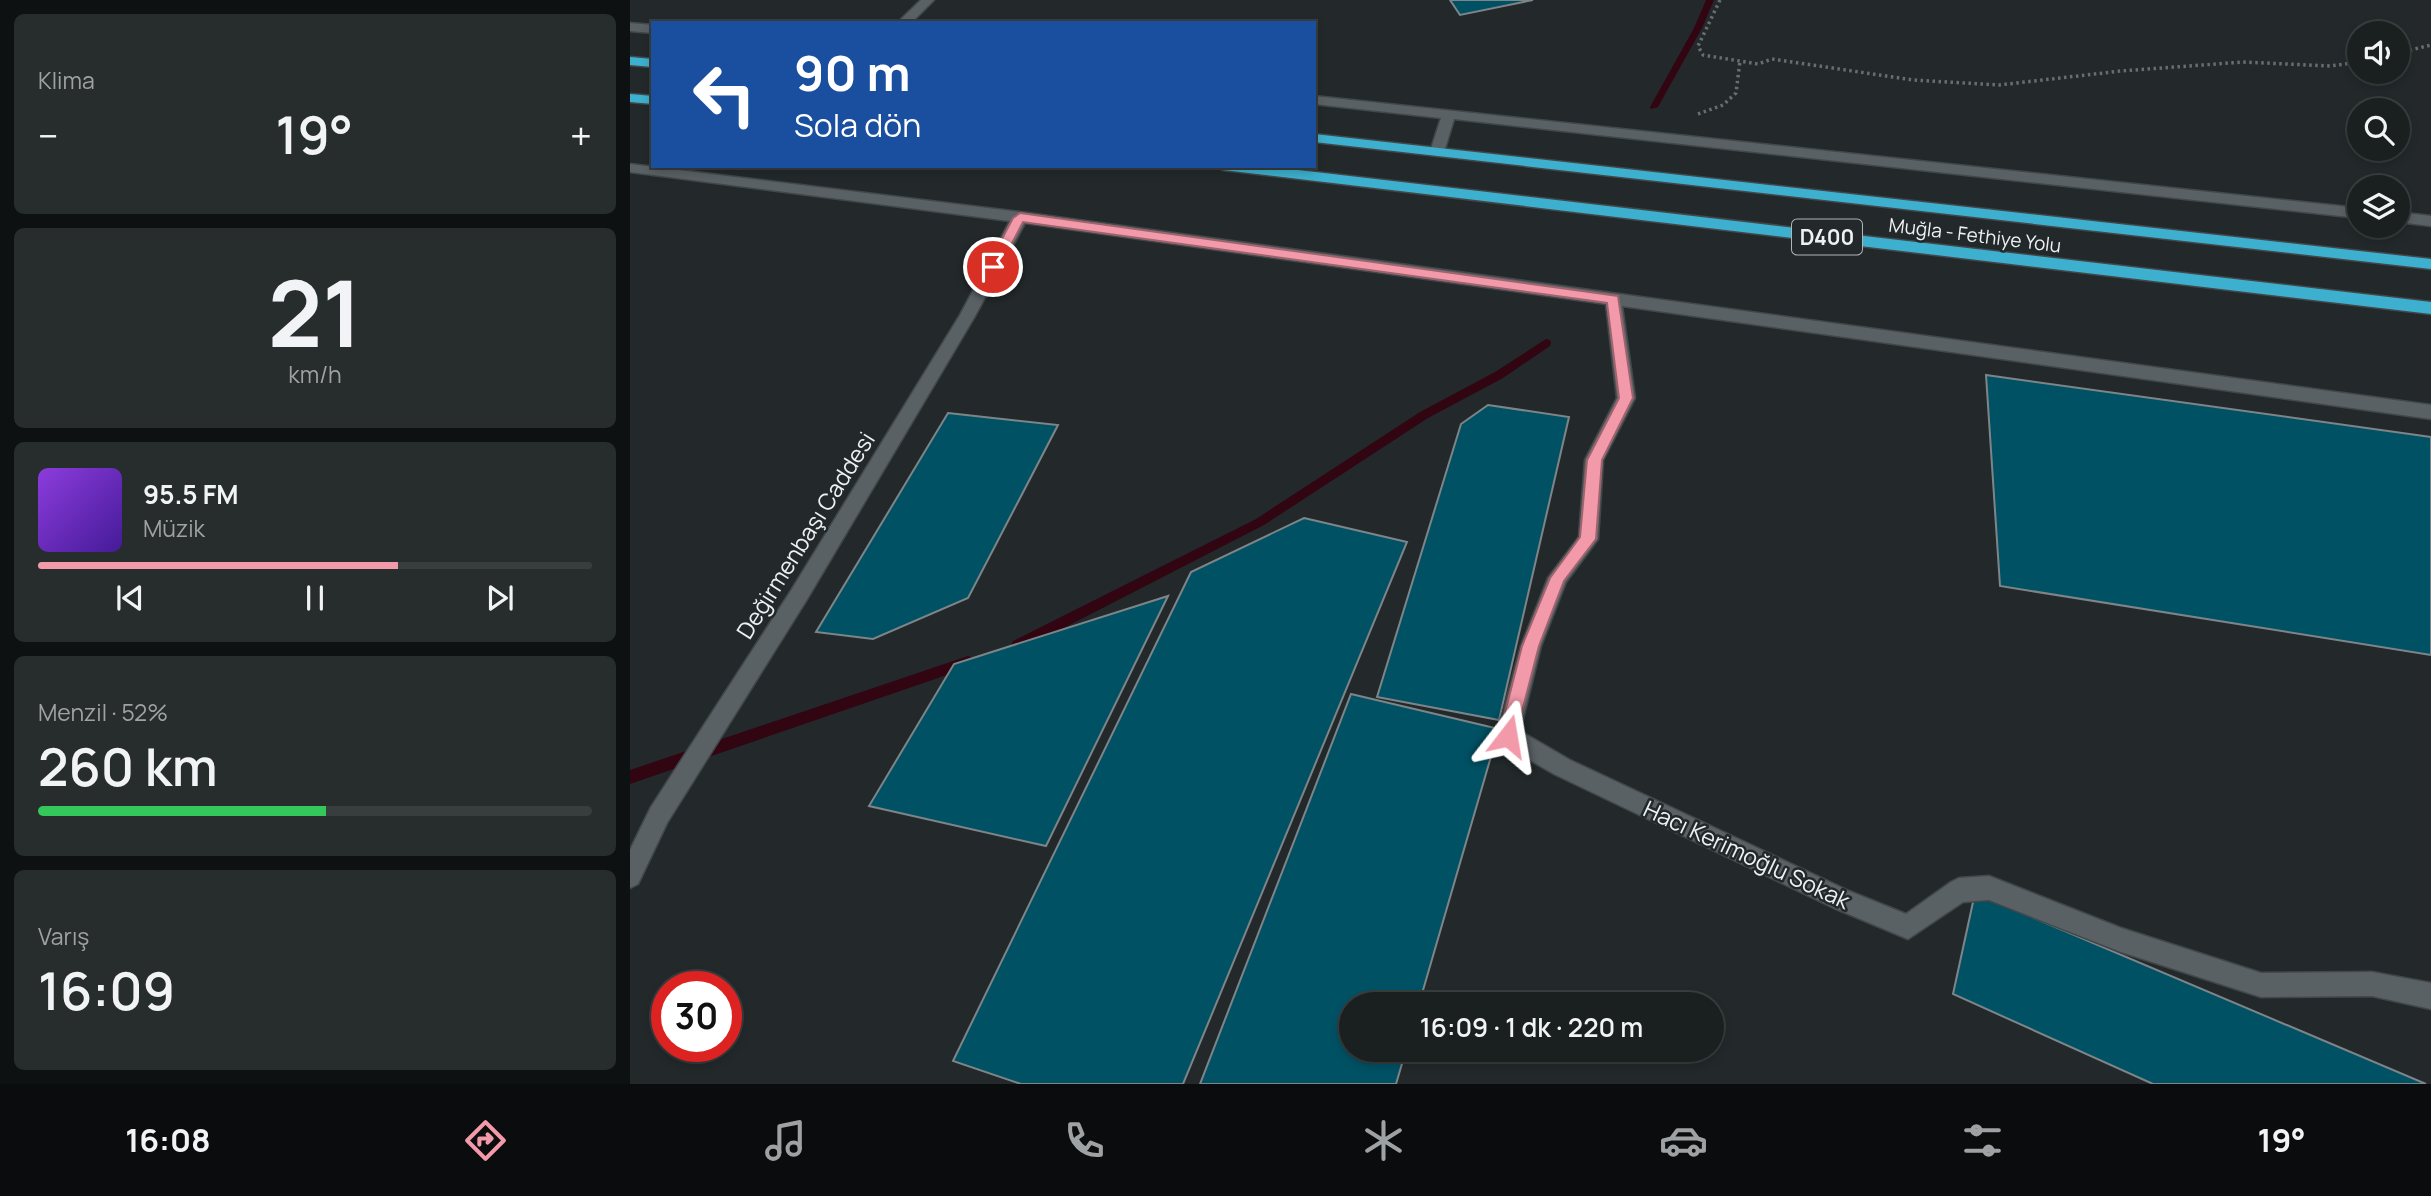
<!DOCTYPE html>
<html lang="tr">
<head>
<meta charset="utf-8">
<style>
  body { margin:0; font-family:Manrope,sans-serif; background:#272c2d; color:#f1f3f6; height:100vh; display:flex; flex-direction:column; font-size:26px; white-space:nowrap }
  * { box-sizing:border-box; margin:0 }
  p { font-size:23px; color:#9fa2a5 }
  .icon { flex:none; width:38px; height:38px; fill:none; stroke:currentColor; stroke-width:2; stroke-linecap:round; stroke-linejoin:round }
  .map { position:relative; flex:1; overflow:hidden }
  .drawer { display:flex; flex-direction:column; gap:14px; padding:14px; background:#0e1112; width:630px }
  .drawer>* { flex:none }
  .banner { position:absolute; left:21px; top:21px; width:665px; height:147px; border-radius:0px; box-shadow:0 4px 10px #0003,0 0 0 2px #383d3e; background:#1a4fa0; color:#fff; overflow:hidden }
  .controls { position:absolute; left:1717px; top:21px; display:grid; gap:14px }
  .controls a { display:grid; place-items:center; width:63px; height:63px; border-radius:50%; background:#1a1f20; box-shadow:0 4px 10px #0003,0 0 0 2px #383d3e; font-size:35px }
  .speed { position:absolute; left:21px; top:971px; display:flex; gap:14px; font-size:35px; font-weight:700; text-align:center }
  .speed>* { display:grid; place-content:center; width:91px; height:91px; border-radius:50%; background:#1a1f20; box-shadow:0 4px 10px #0003,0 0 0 2px #383d3e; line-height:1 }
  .speed .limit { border:10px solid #d22; background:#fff; color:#111 }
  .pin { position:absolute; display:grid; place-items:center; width:60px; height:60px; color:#fff; margin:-30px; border:4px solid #fff; border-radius:50%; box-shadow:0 2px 7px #0007 }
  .me { position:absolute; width:77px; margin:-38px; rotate:14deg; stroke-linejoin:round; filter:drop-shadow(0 0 5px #0008) }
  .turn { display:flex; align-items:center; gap:24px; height:147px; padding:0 28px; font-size:32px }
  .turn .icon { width:91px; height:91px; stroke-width:2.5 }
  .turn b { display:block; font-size:49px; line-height:60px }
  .big { font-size:52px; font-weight:600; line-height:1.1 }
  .drawer .widget { flex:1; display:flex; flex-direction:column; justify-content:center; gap:10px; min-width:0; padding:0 24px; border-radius:10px; background:#272c2d }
  .drawer .dial { align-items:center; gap:0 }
  .dial b { font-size:91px; line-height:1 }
  .song { display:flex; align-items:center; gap:21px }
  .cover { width:84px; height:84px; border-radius:10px; background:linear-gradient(135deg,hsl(270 70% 55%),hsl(260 70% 35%)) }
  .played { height:7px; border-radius:4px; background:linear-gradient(90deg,#f39aaa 65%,#383d3e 65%) }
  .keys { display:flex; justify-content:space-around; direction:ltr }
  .heat { display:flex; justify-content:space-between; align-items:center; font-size:38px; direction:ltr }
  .charge { height:10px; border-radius:5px; background:linear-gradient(90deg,#34c759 52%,#383d3e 0) }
  .trip { position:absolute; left:709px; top:992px; width:385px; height:70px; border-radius:35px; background:#1a1f20; box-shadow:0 4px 10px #0003,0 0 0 2px #383d3e; font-weight:600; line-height:70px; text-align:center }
  .menu { display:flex; height:112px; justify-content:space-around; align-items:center; background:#0a0c0d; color:#9fa2a5 }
  .menu .icon { width:49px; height:49px }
  .menu .active { color:#f39aaa }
  .menu b { font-size:32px; color:#f1f3f6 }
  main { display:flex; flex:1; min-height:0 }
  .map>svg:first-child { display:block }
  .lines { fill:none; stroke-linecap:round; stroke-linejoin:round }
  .stream { fill:#320512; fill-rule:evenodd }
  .building { fill:#005164; stroke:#7e8588; stroke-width:2 }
  .minor-casing { stroke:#424749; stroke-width:3 }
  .trunk-casing { stroke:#424749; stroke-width:3 }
  .path { stroke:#686d6f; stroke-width:3.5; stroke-dasharray:2.5 3.5; stroke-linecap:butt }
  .minor { fill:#5a6164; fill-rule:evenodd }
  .trunk { fill:#3cb0ce; fill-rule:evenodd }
  .route { fill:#f39aaa; stroke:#9e646e; stroke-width:2 }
  .labels { text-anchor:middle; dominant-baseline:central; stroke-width:5; stroke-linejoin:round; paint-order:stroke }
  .far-street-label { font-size:19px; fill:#edf1f2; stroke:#23292b }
  .shield { fill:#23292b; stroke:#b0b5b6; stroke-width:2 }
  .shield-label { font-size:21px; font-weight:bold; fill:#edf1f2 }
  .street-label { font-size:23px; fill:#edf1f2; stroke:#23292b }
</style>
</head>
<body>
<main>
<section class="drawer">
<div class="widget"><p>Klima</p>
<div class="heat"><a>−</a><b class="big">19°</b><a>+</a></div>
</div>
<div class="widget dial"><b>21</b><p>km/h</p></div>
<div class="widget">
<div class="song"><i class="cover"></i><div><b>95.5 FM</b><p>Müzik</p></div></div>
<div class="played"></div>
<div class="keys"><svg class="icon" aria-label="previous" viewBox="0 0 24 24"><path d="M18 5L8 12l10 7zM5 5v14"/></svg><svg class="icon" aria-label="pause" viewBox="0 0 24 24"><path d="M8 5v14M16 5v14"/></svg><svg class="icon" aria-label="next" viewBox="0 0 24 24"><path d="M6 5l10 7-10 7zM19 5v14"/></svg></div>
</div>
<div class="widget"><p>Menzil · 52%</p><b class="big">260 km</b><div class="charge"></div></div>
<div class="widget"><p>Varış</p><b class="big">16:09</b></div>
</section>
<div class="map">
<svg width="1801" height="1084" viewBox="0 0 1801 1084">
  <rect width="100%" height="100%" fill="#23292b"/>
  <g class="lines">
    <!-- stream -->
    <g class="stream">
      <polygon points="1076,0 1084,0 1072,28 1028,107 1021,109 1020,107 1064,28"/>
      <polygon points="916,339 920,340 921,343 920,346 873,378 798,418 634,525 393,649 388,651 383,649 381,645 383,641 626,519 790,412 865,372"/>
      <polygon points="338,656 343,658 345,662 343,666 0,784 0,770"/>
    </g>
  </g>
  <!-- building -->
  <g class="building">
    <polygon points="820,0 903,0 830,15"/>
    <polygon points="1356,375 1801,437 1801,655 1370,586"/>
    <polygon points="858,405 939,417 869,720 747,697 831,424"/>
    <polygon points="318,413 428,425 338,598 243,639 186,632"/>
    <polygon points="674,518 777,542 553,1084 391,1084 323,1061 561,572"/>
    <polygon points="538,596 416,846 239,806 324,664"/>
    <polygon points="721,694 869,729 789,1004 721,1004 721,1050 776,1050 766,1084 570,1084"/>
    <polygon points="1345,893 1796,1084 1523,1084 1323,994"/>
  </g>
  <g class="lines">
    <!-- minor casing -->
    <g class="minor-casing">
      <g id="minor">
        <polygon points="291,0 304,0 281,23 267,23"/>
        <polygon points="0,23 23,25 23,33 0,31"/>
        <polygon points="684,96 1729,208 1729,218 824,119 814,152 807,156 800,152 811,118 684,104"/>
        <polygon points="0,164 390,212 1801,405 1801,419 992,306 1005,398 973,460 968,539 936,582 911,646 890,731 940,760 1219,891 1276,914 1321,882 1329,878 1359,876 1491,928 1631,973 1742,972 1801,983 1801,1009 1742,996 1631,997 1491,952 1359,900 1333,902 1278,939 1204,908 924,774 870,743 867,736 891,646 918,578 949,537 955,460 987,398 976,304 395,223 345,316 176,601 37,823 8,884 0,888 0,850 21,807 162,589 330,315 380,221 0,172"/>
        <polygon points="1768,212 1801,216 1801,226 1768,222"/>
      </g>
    </g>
    <!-- trunk casing -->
    <g class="trunk-casing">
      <g id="trunk">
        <polygon points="0,57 23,59 23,67 0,65"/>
        <polygon points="0,94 23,96 23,104 0,102"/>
        <polygon points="684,134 1801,259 1801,269 684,142"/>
        <polygon points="586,166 634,166 1801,302 1801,314 593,170"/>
      </g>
    </g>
    <!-- path -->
    <g class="path">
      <polyline points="1090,0 1068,46 1073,55 1128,64 1142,59 1283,80 1369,85 1491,71 1613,62 1700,66 1729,62"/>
      <polyline points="1768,53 1801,45"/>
      <polyline points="1068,114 1093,105 1106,93 1110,61"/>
    </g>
    <!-- minor -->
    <use href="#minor" class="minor"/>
    <!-- trunk -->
    <use href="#trunk" class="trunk"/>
  </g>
  <!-- route -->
  <polygon class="route" points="390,213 988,296 1003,398 972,460 966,539 934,581 909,646 884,742 878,744 871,742 869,736 892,646 920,578 950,537 957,460 989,398 977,303 393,222 368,270 359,270 357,267 383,218"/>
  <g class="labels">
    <!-- far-street labels -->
    <g class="far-street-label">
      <text transform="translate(1345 235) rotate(7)">Muğla - Fethiye Yolu</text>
    </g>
    <!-- shield labels -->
    <rect class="shield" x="1162" y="219.5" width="70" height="35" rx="5"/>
    <g class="shield-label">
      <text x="1197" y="237">D400</text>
    </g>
    <!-- street labels -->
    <g class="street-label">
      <text transform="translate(175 535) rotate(-58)">Değirmenbaşı Caddesi</text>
      <text transform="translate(1117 854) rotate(25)">Hacı Kerimoğlu Sokak</text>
    </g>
  </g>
</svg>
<div class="controls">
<a><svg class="icon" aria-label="sound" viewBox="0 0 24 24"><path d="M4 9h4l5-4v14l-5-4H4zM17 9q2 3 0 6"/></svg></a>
<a><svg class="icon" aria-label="search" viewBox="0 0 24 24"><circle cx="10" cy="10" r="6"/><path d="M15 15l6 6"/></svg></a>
<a><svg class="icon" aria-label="layers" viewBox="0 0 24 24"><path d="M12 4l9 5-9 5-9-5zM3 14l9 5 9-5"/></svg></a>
</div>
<div class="speed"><div class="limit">30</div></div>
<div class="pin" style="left:363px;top:267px;background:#d93025"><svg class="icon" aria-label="arrive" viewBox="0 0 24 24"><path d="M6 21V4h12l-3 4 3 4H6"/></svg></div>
<svg class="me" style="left:878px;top:736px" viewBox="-20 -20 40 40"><path d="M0-17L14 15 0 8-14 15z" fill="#f39aaa" stroke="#fff" stroke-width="4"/></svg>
<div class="trip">16:09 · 1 dk · 220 m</div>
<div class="banner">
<div class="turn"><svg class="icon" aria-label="left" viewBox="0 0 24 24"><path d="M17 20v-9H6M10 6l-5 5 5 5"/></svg><div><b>90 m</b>Sola dön</div></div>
</div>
</div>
</main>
<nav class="menu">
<b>16:08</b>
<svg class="icon active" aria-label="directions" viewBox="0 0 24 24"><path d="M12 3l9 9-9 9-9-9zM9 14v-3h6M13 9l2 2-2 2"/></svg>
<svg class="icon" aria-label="music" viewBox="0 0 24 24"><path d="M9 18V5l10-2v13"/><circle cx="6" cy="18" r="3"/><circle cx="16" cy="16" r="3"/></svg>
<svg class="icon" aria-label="phone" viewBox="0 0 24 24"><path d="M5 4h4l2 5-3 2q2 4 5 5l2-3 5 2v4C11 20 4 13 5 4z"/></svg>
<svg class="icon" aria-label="climate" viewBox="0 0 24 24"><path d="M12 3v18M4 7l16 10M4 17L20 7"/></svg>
<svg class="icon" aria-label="car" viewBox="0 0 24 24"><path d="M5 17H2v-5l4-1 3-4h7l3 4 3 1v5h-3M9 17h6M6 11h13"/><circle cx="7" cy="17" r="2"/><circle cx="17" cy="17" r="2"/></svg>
<svg class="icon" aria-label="filters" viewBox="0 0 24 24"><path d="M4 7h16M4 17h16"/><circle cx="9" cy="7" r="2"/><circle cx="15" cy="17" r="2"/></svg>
<b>19°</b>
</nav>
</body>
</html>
